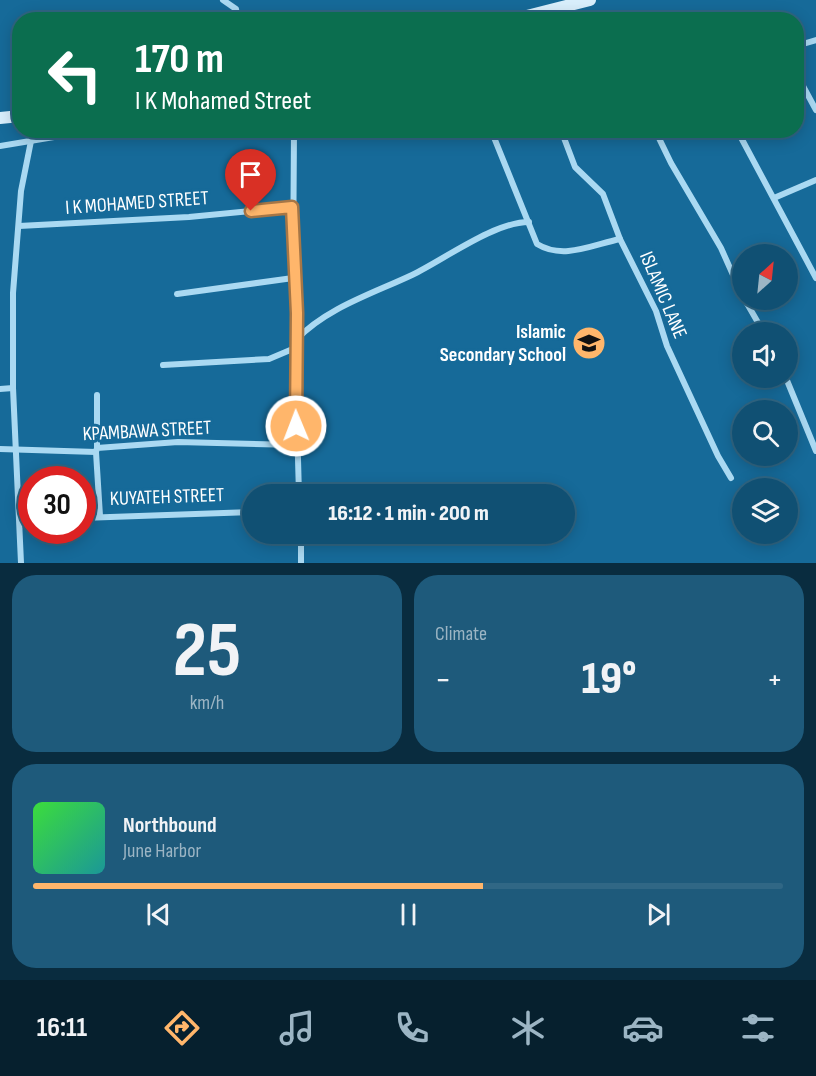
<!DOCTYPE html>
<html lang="en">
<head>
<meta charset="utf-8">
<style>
  body { margin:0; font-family:"Sofia Sans Condensed",sans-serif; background:#1e5a7b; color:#f1f3f6; height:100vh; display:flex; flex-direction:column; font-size:22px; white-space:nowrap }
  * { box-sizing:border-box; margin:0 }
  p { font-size:20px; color:#9cb5c4 }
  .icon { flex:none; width:33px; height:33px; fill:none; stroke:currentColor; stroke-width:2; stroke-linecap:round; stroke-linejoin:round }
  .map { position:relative; height:563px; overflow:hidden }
  .drawer { display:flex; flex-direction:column; gap:12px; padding:12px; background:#092c3f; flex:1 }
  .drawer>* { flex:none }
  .guide { position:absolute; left:12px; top:12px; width:792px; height:126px; border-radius:24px; box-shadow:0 3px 15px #0003,0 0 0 2px #306785; background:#0b6e4f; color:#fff; overflow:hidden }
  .needle { width:39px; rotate:27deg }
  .tools { position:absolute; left:732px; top:244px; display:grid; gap:12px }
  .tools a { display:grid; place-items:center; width:66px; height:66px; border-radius:50%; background:#105073; box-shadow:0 3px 15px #0003,0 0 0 2px #306785; font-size:30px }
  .speed { position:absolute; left:18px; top:466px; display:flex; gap:12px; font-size:30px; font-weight:700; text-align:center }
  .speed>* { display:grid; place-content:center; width:78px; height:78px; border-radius:50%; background:#105073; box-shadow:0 3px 15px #0003,0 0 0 2px #306785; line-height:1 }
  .speed .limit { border:9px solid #d22; background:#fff; color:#111 }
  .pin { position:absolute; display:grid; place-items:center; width:51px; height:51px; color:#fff; margin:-62px -26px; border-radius:50% 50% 50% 0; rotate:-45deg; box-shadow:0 0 6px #0007 }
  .pin .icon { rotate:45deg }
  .me { position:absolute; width:66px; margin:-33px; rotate:359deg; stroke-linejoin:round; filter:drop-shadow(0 0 4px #0008) }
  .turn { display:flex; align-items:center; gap:21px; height:126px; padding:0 24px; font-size:27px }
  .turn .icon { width:78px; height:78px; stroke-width:2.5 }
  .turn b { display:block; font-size:42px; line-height:51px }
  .big { font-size:45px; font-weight:800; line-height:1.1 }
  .drawer .widget { flex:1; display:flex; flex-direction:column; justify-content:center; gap:9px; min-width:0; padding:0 21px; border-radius:24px; background:#1e5a7b }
  .drawer .dial { align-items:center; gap:0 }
  .dial b { font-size:78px; line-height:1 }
  .song { display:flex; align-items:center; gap:18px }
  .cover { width:72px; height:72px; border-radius:9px; background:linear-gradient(135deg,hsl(120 70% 55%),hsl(180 70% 35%)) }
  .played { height:6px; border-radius:3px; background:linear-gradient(90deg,#ffb66b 60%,#306785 60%) }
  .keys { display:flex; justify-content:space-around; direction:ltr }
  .heat { display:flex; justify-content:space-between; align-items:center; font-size:33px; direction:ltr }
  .drawer .tiles { flex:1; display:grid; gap:12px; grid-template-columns:1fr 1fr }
  .widget:last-child { grid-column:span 2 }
  .trip { position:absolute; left:242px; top:484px; width:333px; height:60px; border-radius:30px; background:#105073; box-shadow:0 3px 15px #0003,0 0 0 2px #306785; font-weight:800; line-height:60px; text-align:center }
  .dock { display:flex; height:96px; justify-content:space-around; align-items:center; background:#06202e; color:#9cb5c4 }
  .dock .icon { width:42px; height:42px }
  .dock .selected { color:#ffb66b }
  .dock b { font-size:27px; color:#f1f3f6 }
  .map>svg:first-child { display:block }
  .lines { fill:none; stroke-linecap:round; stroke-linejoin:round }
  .street { stroke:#aad9f2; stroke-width:6 }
  .secondary { stroke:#d9effc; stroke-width:12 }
  .route-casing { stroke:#a67646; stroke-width:15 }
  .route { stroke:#ffb66b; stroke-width:10 }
  .labels { text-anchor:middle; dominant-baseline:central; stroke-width:6; stroke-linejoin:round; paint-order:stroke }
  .street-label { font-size:20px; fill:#fff; stroke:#166a99 }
  .poi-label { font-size:20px; font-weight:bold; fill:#fff; stroke:#166a99; text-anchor:end }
</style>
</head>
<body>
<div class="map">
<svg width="816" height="563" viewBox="0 0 816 563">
  <rect width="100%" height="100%" fill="#166a99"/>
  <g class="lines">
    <!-- street -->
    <g class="street">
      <polyline points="223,0 236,9 238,20"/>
      <polyline points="796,46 816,40"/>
      <polyline points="796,73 816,110"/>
      <polyline points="294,130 293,278 299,495"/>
      <path d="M491,130L537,244C563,260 592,245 620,239"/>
      <polyline points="561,130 575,167 603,194 620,239 656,311 667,346 718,456 731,478"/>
      <polyline points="655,130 671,163 721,248 742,295"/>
      <polyline points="737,130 816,278"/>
      <polyline points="0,146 66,135 162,130"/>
      <polyline points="774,198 816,180"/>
      <polyline points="19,226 189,217 293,207"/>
      <polyline points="177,294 293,278"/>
      <polyline points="745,300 764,333"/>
      <path d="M296,340C326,308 374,293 412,275C445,259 494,222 529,222"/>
      <polyline points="163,365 269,359 295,348"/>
      <polyline points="786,378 816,451"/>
      <polyline points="0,389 13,388"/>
      <polyline points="97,395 97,448"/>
      <polyline points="0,449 96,452 97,448 178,442 296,445"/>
      <polyline points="96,452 100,516"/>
      <polyline points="82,518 252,512"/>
      <polyline points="20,524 32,523"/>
      <polyline points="21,563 13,388 13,293 21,191 31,141 31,130"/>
      <polyline points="301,563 301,534"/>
    </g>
    <!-- secondary -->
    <g class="secondary">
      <polyline points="511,20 590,0"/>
      <polyline points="0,118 20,116"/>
    </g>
  </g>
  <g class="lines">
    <!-- route casing -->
    <g class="route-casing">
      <polyline id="route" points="251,211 292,207 297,313 296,426"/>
    </g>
    <!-- route -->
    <use href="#route" class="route"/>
  </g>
  <!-- icons -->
  <defs>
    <g id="school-disc" transform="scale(1.725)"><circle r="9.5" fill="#ffb66b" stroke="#166a99"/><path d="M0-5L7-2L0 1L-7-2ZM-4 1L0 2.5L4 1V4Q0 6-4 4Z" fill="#111"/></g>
  </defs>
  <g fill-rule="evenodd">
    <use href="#school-disc" x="589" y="343"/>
  </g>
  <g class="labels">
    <!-- street labels -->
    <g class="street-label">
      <text transform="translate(137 203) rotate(-4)">I K MOHAMED STREET</text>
      <text transform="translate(663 295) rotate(67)">ISLAMIC LANE</text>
      <text transform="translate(147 431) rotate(-3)">KPAMBAWA STREET</text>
      <text transform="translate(167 497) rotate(-2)">KUYATEH STREET</text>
    </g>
    <!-- poi labels -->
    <g class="poi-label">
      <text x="566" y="332">Islamic<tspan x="566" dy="23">Secondary School</tspan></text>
    </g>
  </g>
</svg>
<div class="tools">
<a><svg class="needle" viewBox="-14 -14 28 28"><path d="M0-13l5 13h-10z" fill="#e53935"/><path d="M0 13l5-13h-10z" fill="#9cb5c4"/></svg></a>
<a><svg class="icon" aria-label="sound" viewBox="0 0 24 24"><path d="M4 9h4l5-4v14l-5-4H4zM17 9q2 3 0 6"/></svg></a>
<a><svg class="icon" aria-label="search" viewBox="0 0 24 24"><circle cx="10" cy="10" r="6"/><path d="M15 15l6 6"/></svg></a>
<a><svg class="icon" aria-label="layers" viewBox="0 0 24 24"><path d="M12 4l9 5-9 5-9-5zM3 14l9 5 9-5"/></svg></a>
</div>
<div class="speed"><div class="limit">30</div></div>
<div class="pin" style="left:251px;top:211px;background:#d93025"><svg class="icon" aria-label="arrive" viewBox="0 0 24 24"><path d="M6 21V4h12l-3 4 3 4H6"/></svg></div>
<svg class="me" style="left:296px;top:426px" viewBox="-20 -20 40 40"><circle r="17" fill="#ffb66b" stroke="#fff" stroke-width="3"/><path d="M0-11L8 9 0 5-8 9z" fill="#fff"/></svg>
<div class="trip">16:12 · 1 min · 200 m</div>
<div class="guide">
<div class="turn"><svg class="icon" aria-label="left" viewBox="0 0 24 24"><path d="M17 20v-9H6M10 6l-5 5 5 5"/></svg><div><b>170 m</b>I K Mohamed Street</div></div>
</div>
</div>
<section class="drawer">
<div class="tiles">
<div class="widget dial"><b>25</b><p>km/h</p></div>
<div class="widget"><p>Climate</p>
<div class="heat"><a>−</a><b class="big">19°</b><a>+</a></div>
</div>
<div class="widget">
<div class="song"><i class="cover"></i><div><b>Northbound</b><p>June Harbor</p></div></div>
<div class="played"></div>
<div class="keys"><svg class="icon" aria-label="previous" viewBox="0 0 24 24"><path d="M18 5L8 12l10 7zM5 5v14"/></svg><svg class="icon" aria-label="pause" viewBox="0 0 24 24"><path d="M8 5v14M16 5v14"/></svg><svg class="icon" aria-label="next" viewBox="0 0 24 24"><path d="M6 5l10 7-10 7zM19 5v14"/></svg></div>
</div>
</div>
</section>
<nav class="dock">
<b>16:11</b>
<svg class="icon selected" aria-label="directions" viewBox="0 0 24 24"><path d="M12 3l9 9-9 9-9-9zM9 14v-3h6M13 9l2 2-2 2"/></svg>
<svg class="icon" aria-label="music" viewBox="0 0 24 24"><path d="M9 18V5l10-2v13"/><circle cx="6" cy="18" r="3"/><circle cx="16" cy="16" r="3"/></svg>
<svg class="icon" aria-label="phone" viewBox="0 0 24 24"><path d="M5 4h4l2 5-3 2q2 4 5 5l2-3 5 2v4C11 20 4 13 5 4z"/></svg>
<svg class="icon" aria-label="climate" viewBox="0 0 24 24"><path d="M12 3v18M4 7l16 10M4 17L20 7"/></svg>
<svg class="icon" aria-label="car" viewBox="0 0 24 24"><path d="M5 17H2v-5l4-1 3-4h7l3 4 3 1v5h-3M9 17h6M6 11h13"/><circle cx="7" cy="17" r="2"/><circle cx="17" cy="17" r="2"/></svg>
<svg class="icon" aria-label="filters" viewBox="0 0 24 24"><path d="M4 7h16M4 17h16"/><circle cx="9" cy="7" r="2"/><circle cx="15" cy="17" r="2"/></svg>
</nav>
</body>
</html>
